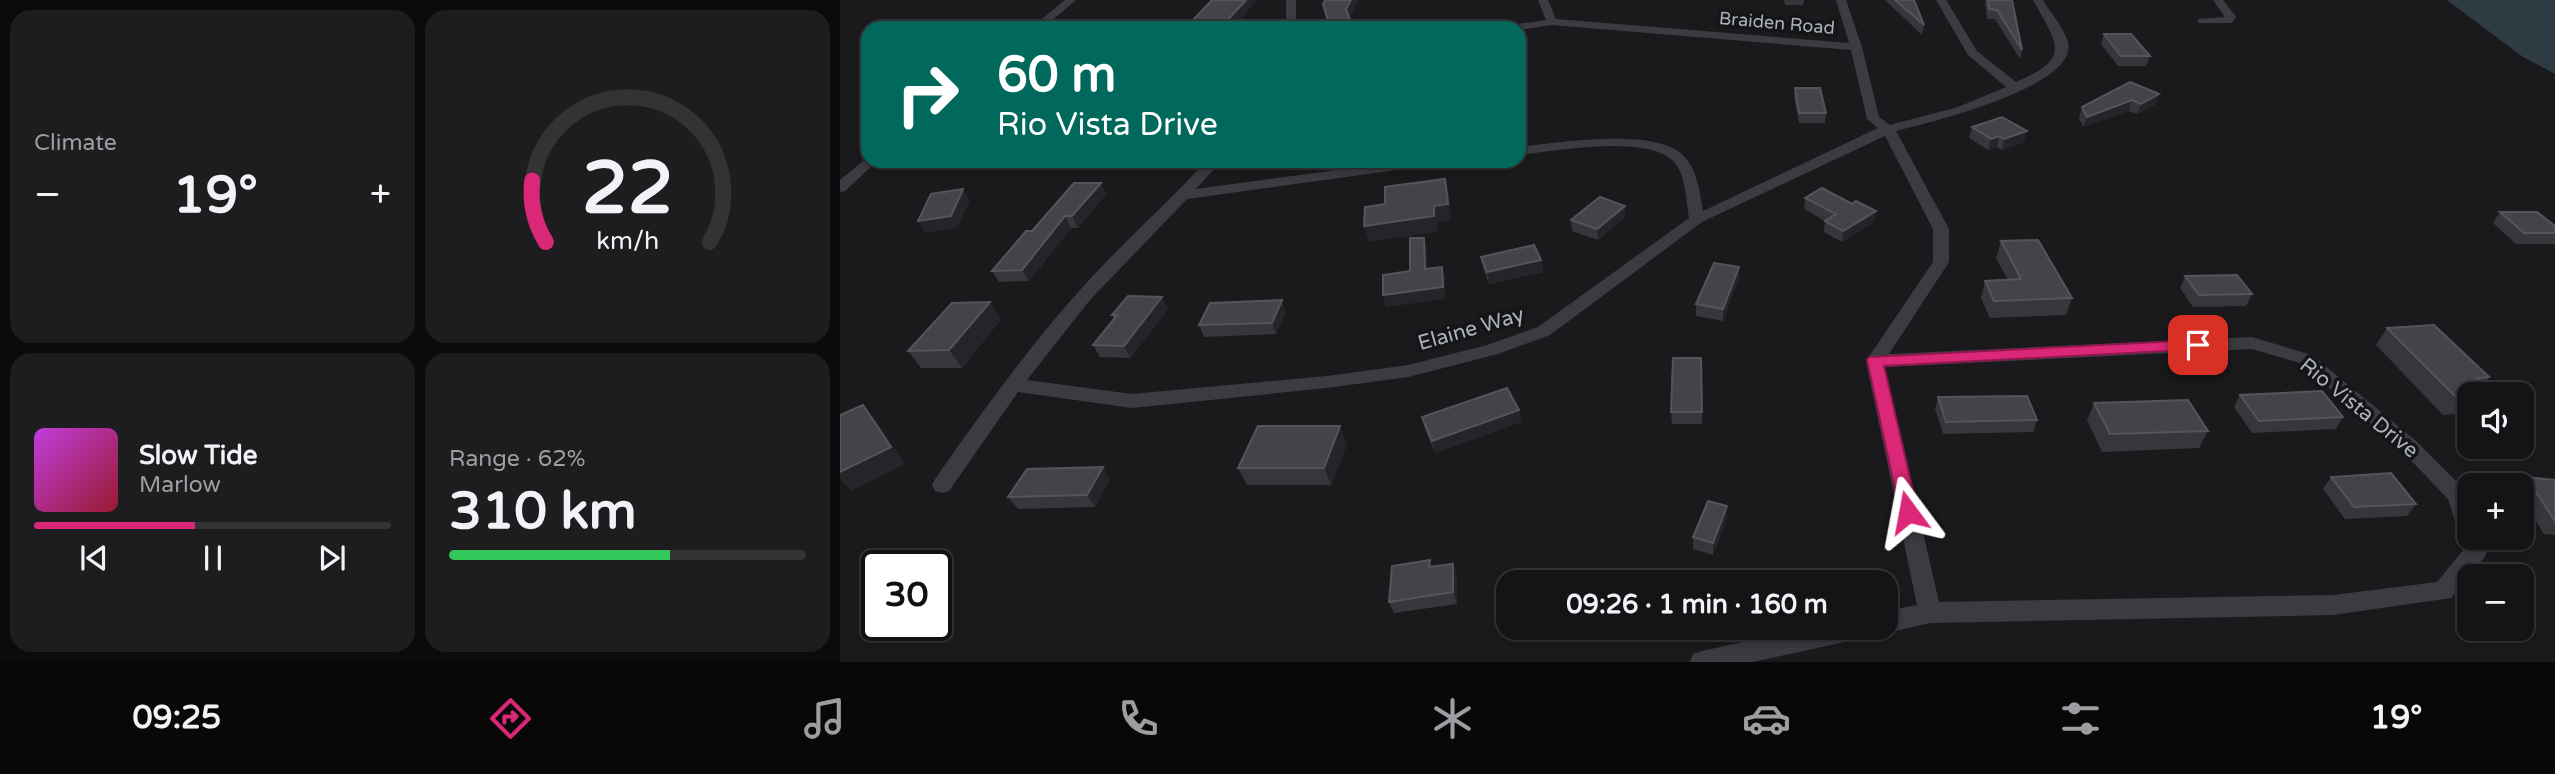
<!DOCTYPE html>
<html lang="en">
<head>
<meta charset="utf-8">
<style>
  body { margin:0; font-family:"Varela Round",sans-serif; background:#1d1d1f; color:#f1f3f6; height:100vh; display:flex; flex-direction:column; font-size:26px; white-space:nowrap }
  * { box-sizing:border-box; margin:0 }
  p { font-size:23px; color:#9d9ea1 }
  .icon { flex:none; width:38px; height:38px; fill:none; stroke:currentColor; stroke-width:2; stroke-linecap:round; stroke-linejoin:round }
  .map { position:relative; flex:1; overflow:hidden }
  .sheet { display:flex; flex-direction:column; gap:10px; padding:10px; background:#0b0b0c; width:840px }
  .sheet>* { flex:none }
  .top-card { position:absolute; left:21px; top:21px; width:665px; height:147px; border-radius:21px; box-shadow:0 4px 10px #0003,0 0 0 2px #333335; background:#00695c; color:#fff; overflow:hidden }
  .tools { position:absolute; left:1617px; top:382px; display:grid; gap:14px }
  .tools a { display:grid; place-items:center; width:77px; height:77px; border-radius:14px; background:#141416; box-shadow:0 4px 10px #0003,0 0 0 2px #333335; font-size:35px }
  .speed { position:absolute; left:21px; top:550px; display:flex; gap:14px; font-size:35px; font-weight:700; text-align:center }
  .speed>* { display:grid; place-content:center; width:91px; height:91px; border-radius:50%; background:#141416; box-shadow:0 4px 10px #0003,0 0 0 2px #333335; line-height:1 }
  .speed .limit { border:4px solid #111; border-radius:10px; background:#fff; color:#111 }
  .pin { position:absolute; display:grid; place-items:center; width:60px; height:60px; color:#fff; margin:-30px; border-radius:14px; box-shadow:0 4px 10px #0006 }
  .me { position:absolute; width:77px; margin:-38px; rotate:347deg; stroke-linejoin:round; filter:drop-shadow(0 0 5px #0008) }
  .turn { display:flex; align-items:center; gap:24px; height:147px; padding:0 21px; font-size:32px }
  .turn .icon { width:91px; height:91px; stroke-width:2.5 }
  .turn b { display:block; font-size:49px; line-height:60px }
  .big { font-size:52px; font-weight:700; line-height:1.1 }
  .sheet .widget { flex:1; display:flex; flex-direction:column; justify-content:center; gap:10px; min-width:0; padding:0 24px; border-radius:21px; background:#1d1d1f }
  .sheet .dial { align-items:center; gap:0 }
  .dial svg { height:182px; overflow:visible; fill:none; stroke:#333335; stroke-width:7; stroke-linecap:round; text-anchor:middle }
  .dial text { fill:#f1f3f6; stroke:none }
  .song { display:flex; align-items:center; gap:21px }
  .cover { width:84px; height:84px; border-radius:10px; background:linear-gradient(135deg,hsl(290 70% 55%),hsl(350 70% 35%)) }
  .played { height:7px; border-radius:4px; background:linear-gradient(90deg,#db2777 45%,#333335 45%) }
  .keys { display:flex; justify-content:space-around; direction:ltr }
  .heat { display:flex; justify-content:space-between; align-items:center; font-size:38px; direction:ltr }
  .charge { height:10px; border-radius:5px; background:linear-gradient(90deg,#34c759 62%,#333335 0) }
  .sheet .tiles { flex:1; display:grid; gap:10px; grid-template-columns:repeat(2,1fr) }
  .trip { position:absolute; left:656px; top:570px; width:402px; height:70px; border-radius:21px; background:#141416; box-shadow:0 4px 10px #0003,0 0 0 2px #333335; font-weight:700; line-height:70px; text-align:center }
  .tabs { display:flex; height:112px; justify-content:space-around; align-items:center; background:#080809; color:#9d9ea1 }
  .tabs .icon { width:49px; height:49px }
  .tabs .active { color:#db2777 }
  .tabs b { font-size:32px; color:#f1f3f6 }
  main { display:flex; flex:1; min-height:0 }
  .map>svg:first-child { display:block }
  .water { fill:#2e3b42 }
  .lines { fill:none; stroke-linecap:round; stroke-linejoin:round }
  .minor { fill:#3a3c42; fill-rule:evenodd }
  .wall { fill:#36363b }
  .shaded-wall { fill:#252529 }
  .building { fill:#424449; stroke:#53555b; stroke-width:2 }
  .route { fill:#db2777; stroke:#8e194d; stroke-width:2 }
  .labels { text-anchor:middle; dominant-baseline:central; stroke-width:7; stroke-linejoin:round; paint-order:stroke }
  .far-street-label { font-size:18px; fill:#abb2bd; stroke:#151518 }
  .street-label { font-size:21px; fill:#abb2bd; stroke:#151518 }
</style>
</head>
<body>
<main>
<section class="sheet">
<div class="tiles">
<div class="widget"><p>Climate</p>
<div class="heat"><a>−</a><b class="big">19°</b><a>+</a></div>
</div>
<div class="widget dial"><svg viewBox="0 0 100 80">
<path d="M14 69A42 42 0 1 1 86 69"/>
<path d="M14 69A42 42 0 0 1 8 42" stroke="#db2777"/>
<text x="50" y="56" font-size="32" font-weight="700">22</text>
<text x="50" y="72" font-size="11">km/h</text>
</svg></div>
<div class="widget">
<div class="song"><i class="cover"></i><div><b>Slow Tide</b><p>Marlow</p></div></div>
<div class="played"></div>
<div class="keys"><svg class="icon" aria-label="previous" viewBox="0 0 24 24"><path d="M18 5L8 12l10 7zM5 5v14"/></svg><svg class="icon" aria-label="pause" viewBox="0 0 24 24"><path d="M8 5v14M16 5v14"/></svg><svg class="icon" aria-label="next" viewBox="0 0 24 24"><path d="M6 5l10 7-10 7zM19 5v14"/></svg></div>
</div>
<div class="widget"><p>Range · 62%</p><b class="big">310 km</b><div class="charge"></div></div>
</div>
</section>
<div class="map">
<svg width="1715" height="662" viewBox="0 0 1715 662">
  <rect width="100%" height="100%" fill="#1a1a1d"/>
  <!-- water -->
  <polygon class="water" points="1607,0 1715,0 1715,74 1683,57"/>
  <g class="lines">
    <!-- minor -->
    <g class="minor">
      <polygon points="225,0 236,0 203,28 191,28"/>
      <rect x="446" y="0" width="10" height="28"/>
      <path d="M698,0H708L716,19L1009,43L996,0H1006L1022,47L1039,117L1050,125L1118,107L1166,87L1128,55L1096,0H1106L1137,51L1176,82C1232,58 1218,45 1193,0H1203C1210,12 1224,28 1228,42C1239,87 1088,123 1056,131L1109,229V262L1049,354L1412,337L1472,355L1576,441L1624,489L1629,500V537H1643L1647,551L1644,558L1611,598L1493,615L1090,623L1046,633L1038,630L1046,628V611L1077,605L1026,361L1093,262V229L1045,136L862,222L710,335L658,354L568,377L487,388L292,408L178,392L109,491L102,493L95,491L92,485L95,479C141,414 186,350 240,290C280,245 326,205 366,161H381L356,189L563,161H600L593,165L347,199L250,300L187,380L292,394L487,376L568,365L647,345L698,327L849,218C846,200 846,174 833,161C806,134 715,151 679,155V147C717,143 814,127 843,155C857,169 860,192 863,211L1038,128L1027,119L1011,50L712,25L679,30L666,28L671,25L706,20ZM1412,349L1460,363L1562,451L1608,499L1624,549L1597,582L1493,595L1099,602L1045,367Z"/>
      <polygon points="1373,0 1383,0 1396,17 1392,23 1358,23 1358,19 1385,17"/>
      <polygon points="28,157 28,161 36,161 34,164 5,191 0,192 0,180"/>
      <polygon points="967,628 1030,628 1026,636 1018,639 913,662 850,662 853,654 862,651"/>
    </g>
  </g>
  <!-- wall -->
  <g class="wall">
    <polygon points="944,0 964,0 963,5 945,5"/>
    <polygon points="1045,0 1074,0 1084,25 1082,35"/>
    <polygon points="1145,0 1172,0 1182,50 1180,59 1155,19 1147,19"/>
    <polygon points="1264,34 1310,56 1306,66 1278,66 1261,44"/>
    <polygon points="955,88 986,113 985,123 959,123 954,98"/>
    <polygon points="1319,94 1316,104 1297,114 1289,111 1243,127 1239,118 1242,107"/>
    <polygon points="1132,127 1184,142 1162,150 1157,147 1148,150 1129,138"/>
    <polygon points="266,194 238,228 231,228 189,281 159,282 152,271 192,231"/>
    <polygon points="965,198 1012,204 1034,222 1002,242 984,232 985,221 964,209"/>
    <polygon points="1660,212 1715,226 1715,243 1714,244 1676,244 1653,223"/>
    <polygon points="785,217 758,240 732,231 731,220"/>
    <polygon points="1161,241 1232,298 1226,315 1150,318 1141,298 1145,281 1168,280 1156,258"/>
    <polygon points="641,257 701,260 703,272 649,284 643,268"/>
    <polygon points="1345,276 1412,294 1406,306 1353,307 1340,288"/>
    <polygon points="899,278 883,321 856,316 856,304"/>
    <polygon points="322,297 328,309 290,358 260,357 253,345 274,319 272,315"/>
    <polygon points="446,312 436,334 364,337 359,325"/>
    <polygon points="161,319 122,368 81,368 68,351"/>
    <polygon points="1547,328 1649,377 1644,385 1629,394 1629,413 1603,415 1536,345"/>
    <polygon points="861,358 862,424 832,424 831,412"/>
    <polygon points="1400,395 1503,417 1496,429 1412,433 1394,407"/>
    <polygon points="1098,397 1197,420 1193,432 1103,434 1095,409"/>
    <polygon points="1254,403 1368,431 1359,448 1262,452 1247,420"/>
    <polygon points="679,410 681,422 595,453 585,429 582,417"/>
    <polygon points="507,444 491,485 407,485 398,468"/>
    <polygon points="1491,477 1576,504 1567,516 1505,519 1483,489"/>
    <polygon points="1686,477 1715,480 1715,535 1704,534 1682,499 1682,485 1679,485"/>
    <polygon points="270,479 255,507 178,509 168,497"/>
    <polygon points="887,518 873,555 853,549 853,537"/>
    <polygon points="590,560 592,567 617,575 617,604 554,613 549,602"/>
  </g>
  <!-- shaded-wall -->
  <g class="shaded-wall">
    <polygon points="406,0 417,0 393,28 384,28 383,25"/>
    <polygon points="511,0 519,0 509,18 506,9"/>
    <polygon points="134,21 138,28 124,28"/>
    <polygon points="1319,94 1316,104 1297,114 1301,104"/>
    <polygon points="1292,100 1289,111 1243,127 1247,117"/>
    <polygon points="1187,131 1184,142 1162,150 1164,139"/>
    <polygon points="1159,136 1157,147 1148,150 1151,139"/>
    <polygon points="605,179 609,195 611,220 597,222 598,232 529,242 524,226 594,206"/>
    <polygon points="261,183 266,194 238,228 232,216"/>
    <polygon points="123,189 130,200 118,227 85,233 78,221"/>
    <polygon points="785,206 785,217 758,240 757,229"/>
    <polygon points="1036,211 1034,222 1002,242 1003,231"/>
    <polygon points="225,216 231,228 189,281 182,270"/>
    <polygon points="584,238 587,249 588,281 585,269"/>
    <polygon points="701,260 703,272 649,284 647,272"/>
    <polygon points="602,267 605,278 605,299 546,307 543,295"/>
    <polygon points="899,267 899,278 883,321 883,309"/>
    <polygon points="322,297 328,309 290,358 284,346"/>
    <polygon points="442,300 446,312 436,334 432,323"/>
    <polygon points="150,302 161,319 122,368 109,350"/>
    <polygon points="23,405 37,422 65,464 12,491 0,479 0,472"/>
    <polygon points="679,410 681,422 595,453 592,441"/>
    <polygon points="500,426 507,444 491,485 484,468"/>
    <polygon points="263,467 270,479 255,507 247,495"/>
    <polygon points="887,506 887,518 873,555 873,543"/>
    <polygon points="613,564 617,575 617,604 613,592"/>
  </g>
  <!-- building -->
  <g class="building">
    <polygon points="372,0 406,0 383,25 390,25 388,28 347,28 352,21"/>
    <polygon points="485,0 511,0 506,9 513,28 490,28 483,4"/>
    <polygon points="1055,0 1074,0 1084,25"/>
    <polygon points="1148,0 1172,0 1182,50 1157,10 1149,9"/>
    <polygon points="134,21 124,28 90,28 99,22"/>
    <polygon points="1264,34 1291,34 1310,56 1281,56"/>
    <polygon points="1290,82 1319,94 1301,104 1292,100 1247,117 1242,107"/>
    <polygon points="955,88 980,88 986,113 959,113"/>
    <polygon points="1162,117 1187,131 1164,139 1159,136 1151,139 1132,127"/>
    <polygon points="605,179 608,204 594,206 594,216 524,226 525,207 545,204 545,187"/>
    <polygon points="234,183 261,183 232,216 225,216 182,270 152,271 186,231 192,231"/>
    <polygon points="982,188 1012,204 1016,201 1036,211 1003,231 985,221 996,214 965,198"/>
    <polygon points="123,189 111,216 78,221 91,194"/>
    <polygon points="760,197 785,206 757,229 731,220"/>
    <polygon points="1660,212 1697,212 1715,226 1715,233 1684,233"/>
    <polygon points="570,238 584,238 585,269 602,267 603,287 543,295 543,275 570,271"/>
    <polygon points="1198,240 1232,298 1154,301 1145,281 1181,279 1161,241"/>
    <polygon points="694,245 701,260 647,272 641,257"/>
    <polygon points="874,263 899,267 883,309 856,304"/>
    <polygon points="1397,275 1412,294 1359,295 1345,276"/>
    <polygon points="288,296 322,297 284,346 253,345 277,315 272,315"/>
    <polygon points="442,300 432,323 359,325 370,303"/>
    <polygon points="150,302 109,350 68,351 112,303"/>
    <polygon points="1594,325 1649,377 1637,378 1653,394 1629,394 1629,396 1616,397 1547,328"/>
    <polygon points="833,358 861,358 862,412 831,412"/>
    <polygon points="667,388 679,410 592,441 582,417"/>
    <polygon points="1482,391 1503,417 1419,421 1400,395"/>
    <polygon points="1187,396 1197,420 1106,422 1098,397"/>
    <polygon points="1348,400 1368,431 1270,434 1254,403"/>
    <polygon points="23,405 51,447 0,472 0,415"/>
    <polygon points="418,426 500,426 484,468 398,468"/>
    <polygon points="263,467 247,495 168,497 187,469"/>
    <polygon points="1551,473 1576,504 1514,507 1491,477"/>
    <polygon points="1686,477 1715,480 1715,521"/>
    <polygon points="868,501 887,506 873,543 853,537"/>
    <polygon points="590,560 589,567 613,564 613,592 549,602 552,566"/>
  </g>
  <!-- route -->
  <polygon class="route" points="1358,340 1366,345 1364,349 1044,366 1078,512 1075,517 1068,520 1061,517 1027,360 1029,357"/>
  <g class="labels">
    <!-- far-street labels -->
    <g class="far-street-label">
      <text transform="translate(937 23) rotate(5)">Braiden Road</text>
    </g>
    <!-- street labels -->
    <g class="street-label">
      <text transform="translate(631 329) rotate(-16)">Elaine Way</text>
      <text transform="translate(1519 408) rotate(39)">Rio Vista Drive</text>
    </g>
  </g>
</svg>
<div class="tools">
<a><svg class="icon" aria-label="sound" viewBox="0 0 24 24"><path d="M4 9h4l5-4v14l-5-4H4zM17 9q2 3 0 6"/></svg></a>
<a>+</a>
<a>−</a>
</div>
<div class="speed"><div class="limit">30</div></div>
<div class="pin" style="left:1358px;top:345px;background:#d93025"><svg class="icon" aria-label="arrive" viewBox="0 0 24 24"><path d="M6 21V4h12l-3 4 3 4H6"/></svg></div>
<svg class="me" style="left:1068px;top:512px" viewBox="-20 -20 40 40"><path d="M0-17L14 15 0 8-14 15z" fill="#db2777" stroke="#fff" stroke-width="4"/></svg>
<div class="trip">09:26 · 1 min · 160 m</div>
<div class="top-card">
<div class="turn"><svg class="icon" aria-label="right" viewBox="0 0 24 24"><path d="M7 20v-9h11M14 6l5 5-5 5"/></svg><div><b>60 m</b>Rio Vista Drive</div></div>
</div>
</div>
</main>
<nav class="tabs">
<b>09:25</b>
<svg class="icon active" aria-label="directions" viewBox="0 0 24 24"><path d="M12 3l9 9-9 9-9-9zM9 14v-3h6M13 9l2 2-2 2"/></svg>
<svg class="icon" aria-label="music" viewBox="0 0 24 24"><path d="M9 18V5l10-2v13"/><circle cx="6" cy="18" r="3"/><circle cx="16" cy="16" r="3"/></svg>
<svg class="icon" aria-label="phone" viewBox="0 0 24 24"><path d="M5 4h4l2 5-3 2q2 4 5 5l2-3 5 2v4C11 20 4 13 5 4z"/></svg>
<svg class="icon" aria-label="climate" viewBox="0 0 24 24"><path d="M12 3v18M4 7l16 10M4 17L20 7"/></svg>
<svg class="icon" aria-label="car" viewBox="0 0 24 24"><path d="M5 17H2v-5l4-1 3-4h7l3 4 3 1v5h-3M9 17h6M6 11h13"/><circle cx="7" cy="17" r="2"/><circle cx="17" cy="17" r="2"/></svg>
<svg class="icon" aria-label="filters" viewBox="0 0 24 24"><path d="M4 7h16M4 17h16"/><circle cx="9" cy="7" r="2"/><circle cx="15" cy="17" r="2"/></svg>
<b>19°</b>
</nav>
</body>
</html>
